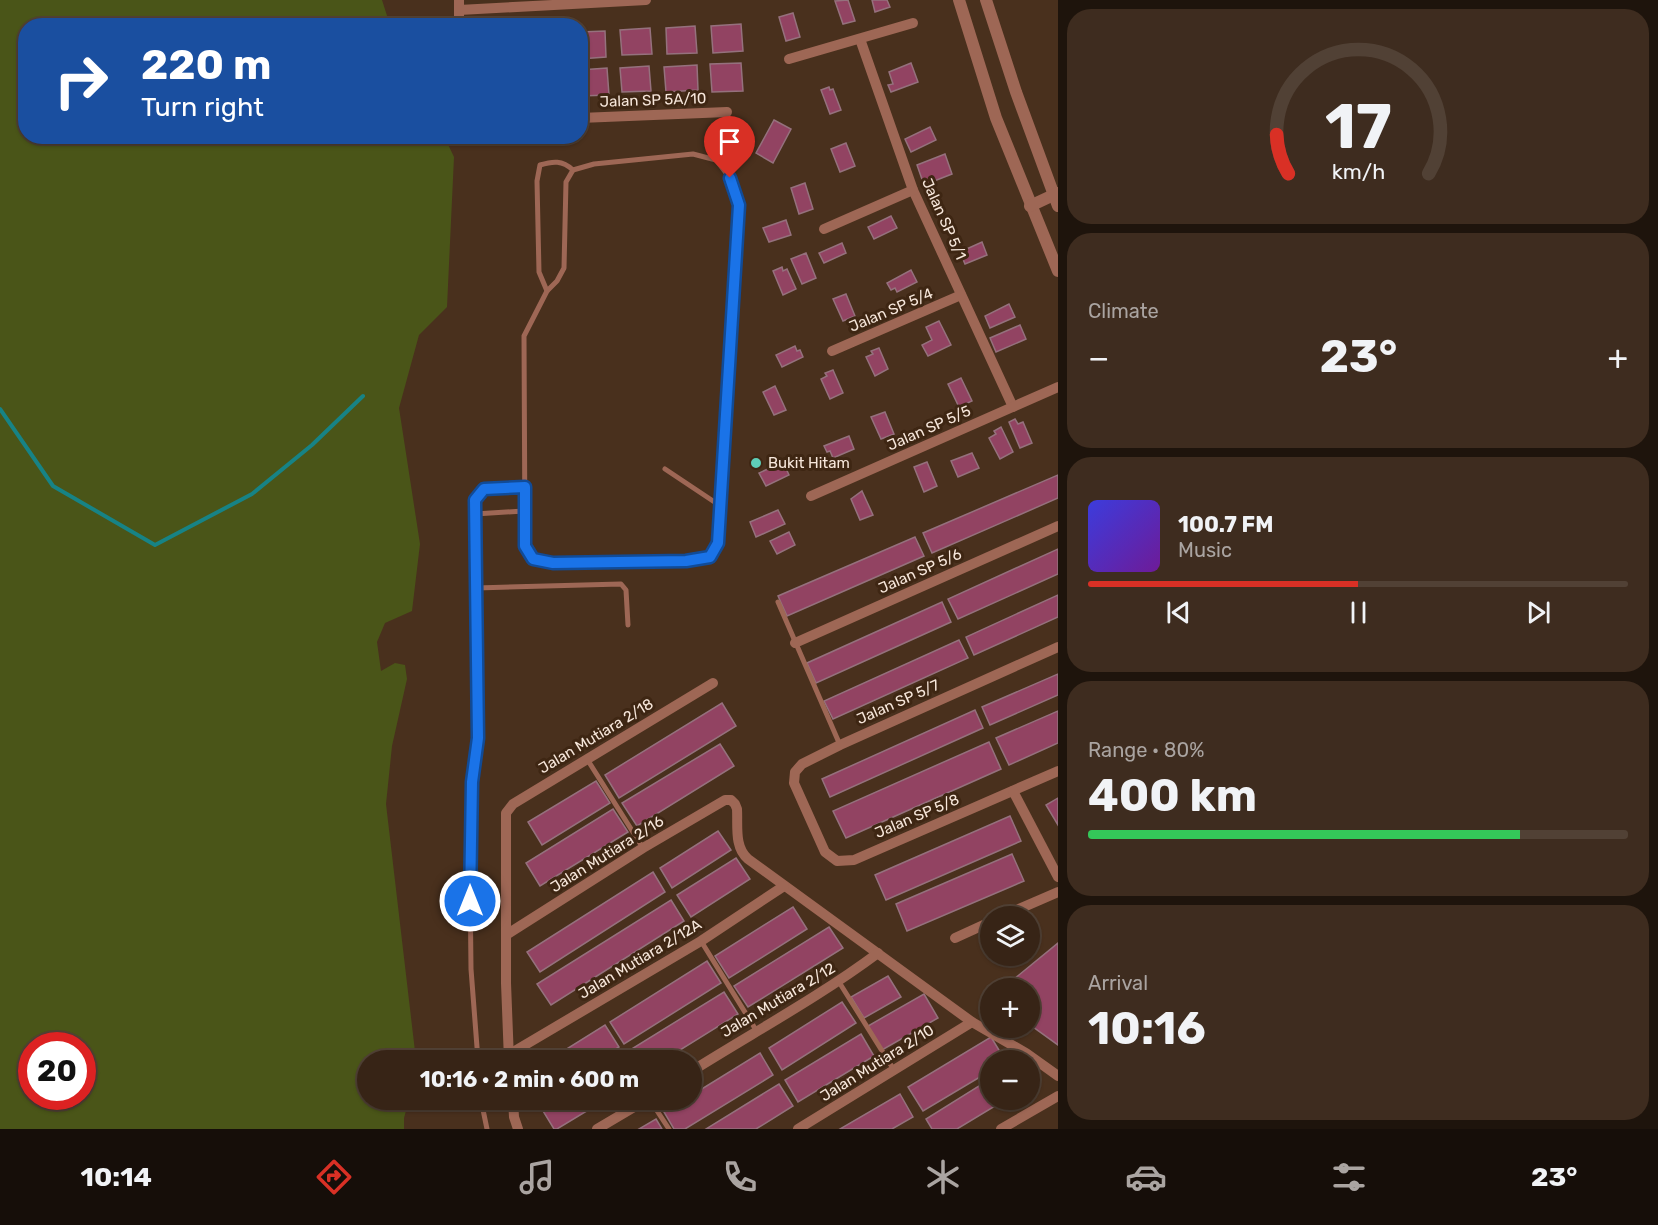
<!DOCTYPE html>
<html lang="en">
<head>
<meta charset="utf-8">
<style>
  body { margin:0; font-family:Rubik,sans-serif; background:#3e2c1f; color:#f1f3f6; height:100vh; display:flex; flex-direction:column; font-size:22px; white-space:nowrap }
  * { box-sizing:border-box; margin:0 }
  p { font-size:20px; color:#aaa4a1 }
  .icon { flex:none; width:33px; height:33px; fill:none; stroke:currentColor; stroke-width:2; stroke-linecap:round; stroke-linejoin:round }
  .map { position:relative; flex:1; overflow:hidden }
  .details { display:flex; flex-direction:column; gap:9px; padding:9px; background:#1e140c; width:600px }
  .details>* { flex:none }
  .top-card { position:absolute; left:18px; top:18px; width:570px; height:126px; border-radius:24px; box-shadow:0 2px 4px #0004,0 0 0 2px #514135; background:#1a4fa0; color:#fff; overflow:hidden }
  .controls { position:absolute; left:980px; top:906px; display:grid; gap:12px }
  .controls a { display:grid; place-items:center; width:60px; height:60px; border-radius:50%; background:#372416; box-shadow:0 2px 4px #0004,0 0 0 2px #514135; font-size:30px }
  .speed { position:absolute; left:18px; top:1032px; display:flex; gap:12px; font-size:30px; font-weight:700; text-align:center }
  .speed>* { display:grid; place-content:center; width:78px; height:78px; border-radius:50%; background:#372416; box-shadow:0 2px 4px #0004,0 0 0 2px #514135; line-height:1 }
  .speed .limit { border:9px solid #d22; background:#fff; color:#111 }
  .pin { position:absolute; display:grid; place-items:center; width:51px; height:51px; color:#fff; margin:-62px -26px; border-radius:50% 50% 50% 0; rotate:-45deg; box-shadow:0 0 6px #0007 }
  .pin .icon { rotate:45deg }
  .me { position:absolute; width:66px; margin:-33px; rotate:0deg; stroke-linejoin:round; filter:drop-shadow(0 0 4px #0008) }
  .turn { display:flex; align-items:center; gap:21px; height:126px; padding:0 24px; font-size:27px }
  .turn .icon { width:78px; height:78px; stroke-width:2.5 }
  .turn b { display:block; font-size:42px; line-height:51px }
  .big { font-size:45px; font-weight:700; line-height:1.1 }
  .details .card { flex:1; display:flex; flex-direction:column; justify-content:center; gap:9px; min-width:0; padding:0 21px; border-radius:24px; background:#3e2c1f }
  .details .dial { align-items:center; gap:0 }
  .dial svg { height:156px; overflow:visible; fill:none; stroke:#514135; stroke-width:7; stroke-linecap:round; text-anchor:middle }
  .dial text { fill:#f1f3f6; stroke:none }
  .song { display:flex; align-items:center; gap:18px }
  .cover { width:72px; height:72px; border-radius:9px; background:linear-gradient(135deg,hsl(240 70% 55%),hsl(280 70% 35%)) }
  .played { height:6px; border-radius:3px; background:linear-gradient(90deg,#d93025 50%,#514135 50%) }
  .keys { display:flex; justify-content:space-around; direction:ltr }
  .heat { display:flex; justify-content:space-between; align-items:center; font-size:33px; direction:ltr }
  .charge { height:9px; border-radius:4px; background:linear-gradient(90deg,#34c759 80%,#514135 0) }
  .trip { position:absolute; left:357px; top:1050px; width:345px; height:60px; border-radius:30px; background:#372416; box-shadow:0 2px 4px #0004,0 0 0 2px #514135; font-weight:700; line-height:60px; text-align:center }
  .menu { display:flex; height:96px; justify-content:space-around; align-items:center; background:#160e09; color:#aaa4a1 }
  .menu .icon { width:42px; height:42px }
  .menu .active { color:#d93025 }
  .menu b { font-size:27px; color:#f1f3f6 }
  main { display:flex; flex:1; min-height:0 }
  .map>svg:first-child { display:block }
  .green { fill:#4a5518; fill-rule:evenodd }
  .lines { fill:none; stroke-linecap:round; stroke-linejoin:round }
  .stream { stroke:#178385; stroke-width:4 }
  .building { fill:#924362; stroke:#95717d; stroke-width:1.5 }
  .service { stroke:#9e6755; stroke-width:5 }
  .minor { stroke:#9e6755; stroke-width:10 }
  .tertiary { stroke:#9e6755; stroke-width:12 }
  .route-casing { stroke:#114b97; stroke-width:15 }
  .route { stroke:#1a73e8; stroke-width:10 }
  .poi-dot { fill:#5eceb8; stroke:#3e2613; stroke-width:2 }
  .labels { text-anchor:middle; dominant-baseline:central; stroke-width:6; stroke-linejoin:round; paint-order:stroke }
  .street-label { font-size:15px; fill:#f7e7db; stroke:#3e2613 }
  .poi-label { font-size:15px; fill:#f7e7db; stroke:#3e2613; text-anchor:start }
</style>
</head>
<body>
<main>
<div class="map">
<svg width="1058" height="1129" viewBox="0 0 1058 1129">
  <rect width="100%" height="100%" fill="#49301d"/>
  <!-- green -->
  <path class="green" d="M0,0H382L390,25L26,26V136H444L454,157L447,307L419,335L399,408L420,544L412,611L385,623L377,642L381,671L395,663L405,665L407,679L392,746L386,804L416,1060H368V1100H409L404,1118V1129H0ZM32,1046H82V1096H32Z"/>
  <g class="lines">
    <!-- stream -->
    <polyline class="stream" points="0,409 53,486 155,545 252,494 312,445 363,396"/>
  </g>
  <!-- building -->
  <g class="building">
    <polygon points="848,0 855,21 843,24 835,1"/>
    <polygon points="872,0 887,0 890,7 875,12"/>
    <polygon points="793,13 800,37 786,41 779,17"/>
    <polygon points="741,24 743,51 713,53 711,26"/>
    <polygon points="695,26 697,53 667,54 666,28"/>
    <polygon points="650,28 652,54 622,55 620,30"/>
    <polygon points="605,31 606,57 580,59 580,32"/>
    <polygon points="741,63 743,91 712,92 710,64"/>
    <polygon points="911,63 918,82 891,92 888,85 893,84 889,72"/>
    <polygon points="697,65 698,90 666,92 664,67"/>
    <polygon points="649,66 651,91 622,92 620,68"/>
    <polygon points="607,68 609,95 580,96 580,70"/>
    <polygon points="829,87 830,90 833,89 841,110 830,114 821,90"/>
    <polygon points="774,120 791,129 773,163 756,153"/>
    <polygon points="930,127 936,140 911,152 905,139"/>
    <polygon points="846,143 855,166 840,172 831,149"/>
    <polygon points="945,154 952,174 924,185 917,165"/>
    <polygon points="805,183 813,209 799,214 791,188"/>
    <polygon points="891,216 897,228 874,239 868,227"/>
    <polygon points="786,220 791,235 769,242 763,228"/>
    <polygon points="982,242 987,255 965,264 960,252"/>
    <polygon points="842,243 846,253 824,263 819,253"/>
    <polygon points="806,253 816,278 802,284 791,259"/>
    <polygon points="782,267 783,271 787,269 796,289 783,295 773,271"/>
    <polygon points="911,270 917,282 897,292 895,288 891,290 887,283"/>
    <polygon points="846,294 855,316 843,321 833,299"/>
    <polygon points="1009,304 1015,317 990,328 985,316"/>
    <polygon points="939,321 951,345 928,356 922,345 932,340 926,327"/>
    <polygon points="1020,325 1026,339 996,352 990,338"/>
    <polygon points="795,346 797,351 800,350 803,357 782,367 776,355"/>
    <polygon points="879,348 888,369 875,376 866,357 873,354 871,351"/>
    <polygon points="833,370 843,393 830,399 821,379 827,376 825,373"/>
    <polygon points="961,378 972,401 959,407 948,384"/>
    <polygon points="775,386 786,410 774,415 763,392"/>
    <polygon points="885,412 894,434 881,439 871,417"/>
    <polygon points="1015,419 1018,424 1023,422 1032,443 1020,448 1009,422"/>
    <polygon points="1001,427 1013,452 1000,459 989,438 996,434 994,431"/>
    <polygon points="849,436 854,449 833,458 830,451 827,452 824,446"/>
    <polygon points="972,453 979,468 958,477 951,461"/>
    <polygon points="783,462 789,475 766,486 759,473"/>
    <polygon points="927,462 937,486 924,492 914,467"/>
    <polygon points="1058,475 1058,498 932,553 923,533"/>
    <polygon points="862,491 873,515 860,520 851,499"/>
    <polygon points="778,510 785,524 756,537 750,522"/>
    <polygon points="789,532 795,545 777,554 770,541"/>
    <polygon points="915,537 924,556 787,616 778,596"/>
    <polygon points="1058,549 1058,574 958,619 948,599"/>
    <polygon points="1058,595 1058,617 974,655 966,637"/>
    <polygon points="942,602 951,622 816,683 807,663"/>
    <polygon points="959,640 968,658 833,719 824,701"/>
    <polygon points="1058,674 1058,695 990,725 982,707"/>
    <polygon points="722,703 736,726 619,798 605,775"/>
    <polygon points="975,710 983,728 830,797 822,779"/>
    <polygon points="1058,711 1058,743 1009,765 996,738"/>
    <polygon points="989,742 1001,769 846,838 833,811"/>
    <polygon points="720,744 734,766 637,826 622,803"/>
    <polygon points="596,781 610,803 542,845 528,822"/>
    <polygon points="1058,798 1058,825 1046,805"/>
    <polygon points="613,809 628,832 540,886 526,863"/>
    <polygon points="1010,816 1021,841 886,900 875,875"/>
    <polygon points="718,831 731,850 672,888 660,868"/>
    <polygon points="1012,854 1024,881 907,931 896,904"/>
    <polygon points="736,858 750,879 691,917 677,895"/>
    <polygon points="653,872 665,892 540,972 527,952"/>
    <polygon points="671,900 684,921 551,1005 537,984"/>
    <polygon points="793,907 807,929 729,978 715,956"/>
    <polygon points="829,927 843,948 748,1007 734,986"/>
    <polygon points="1058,943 1058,1045 1029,1024 1029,988 1003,988"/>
    <polygon points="707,961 721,983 624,1044 610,1022"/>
    <polygon points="888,976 901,997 864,1018 851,997"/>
    <polygon points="724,992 738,1014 664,1060 636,1060 630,1050"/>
    <polygon points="924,994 938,1018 882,1050 868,1026"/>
    <polygon points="842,1002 856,1023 782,1070 769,1048"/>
    <polygon points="605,1025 619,1047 597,1060 549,1060"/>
    <polygon points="861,1034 874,1056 798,1102 785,1080"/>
    <polygon points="991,1037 1005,1060 990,1060 990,1071 923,1111 908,1087"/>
    <polygon points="760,1053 773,1075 685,1129 674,1129 664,1112 684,1100 692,1100 692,1095"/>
    <polygon points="990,1079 990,1100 1005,1100 957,1129 932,1129 926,1119"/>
    <polygon points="779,1084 793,1106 756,1129 706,1129"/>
    <polygon points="900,1094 913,1117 892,1129 840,1129"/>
    <polygon points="549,1100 605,1100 557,1129 554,1129 540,1106"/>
    <polygon points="656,1119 662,1129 639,1129"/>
  </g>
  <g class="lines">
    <!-- service -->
    <g class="service">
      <polygon points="693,154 716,160 730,178 739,205 718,543 710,557 685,561 553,563 533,559 525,546 524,336 547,291 557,281 564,268 566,182 573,170 594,164"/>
      <path d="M547,291L539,272L537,181L540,165C553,161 562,160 573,170"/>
      <polyline points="665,469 719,505"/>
      <polyline points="475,514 524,511"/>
      <polyline points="476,588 621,584 626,590 628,625"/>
      <polyline points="778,602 840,745"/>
      <polyline points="587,759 643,848"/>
      <polyline points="701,941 756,1030"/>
      <polyline points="839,982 894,1070"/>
      <polyline points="478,1060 471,969 470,879 472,782 478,738 475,500 484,489 525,487"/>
      <polyline points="481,1100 487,1129"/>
      <polyline points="650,1100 669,1129"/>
    </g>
    <!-- minor -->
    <g class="minor">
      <polyline points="459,10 646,0"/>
      <polyline points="459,26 459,0"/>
      <polyline points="860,39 913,190 1013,407"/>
      <polyline points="789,59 913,23"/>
      <polyline points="580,118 727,112"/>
      <polyline points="824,229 913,190"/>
      <polyline points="832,351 961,295"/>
      <polyline points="811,496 1058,387"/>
      <polyline points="795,643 1058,526"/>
      <polyline points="1058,647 840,745 802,764 795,772 794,783 825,852 837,861 854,860 1058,771"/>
      <polyline points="1013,791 1058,877"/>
      <polyline points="1003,916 1058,892"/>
      <path d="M506,935L643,848L725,800H731L735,804L737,809C738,826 734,847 748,859L972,1022L1026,1053L1058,1076"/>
      <polyline points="955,938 990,922"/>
      <polyline points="508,1055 701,941 784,886"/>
      <polyline points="509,1060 506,983 506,813 513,804 713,683"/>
      <path d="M692,1071C754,1032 819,997 878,953"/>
      <polyline points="513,1100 514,1117 518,1129"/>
      <polyline points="597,1129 646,1100"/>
      <polyline points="798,1129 972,1022"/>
      <polyline points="1001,1129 1058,1096"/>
    </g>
    <!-- tertiary -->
    <g class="tertiary">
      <polyline points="959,0 996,118 1058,271"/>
      <polyline points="986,0 1016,92 1058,206"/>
      <polyline points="1030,206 1058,193"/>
    </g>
  </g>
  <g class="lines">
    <!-- route casing -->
    <g class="route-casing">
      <polyline id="route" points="470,901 472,782 478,738 475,500 484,489 525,487 525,546 533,559 553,563 686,561 710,557 718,543 739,205 730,178"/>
    </g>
    <!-- route -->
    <use href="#route" class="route"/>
  </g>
  <!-- markers -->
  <circle class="poi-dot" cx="756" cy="463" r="6"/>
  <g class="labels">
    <!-- street labels -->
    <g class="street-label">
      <text transform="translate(653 100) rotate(-2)">Jalan SP 5A/10</text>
      <text transform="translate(944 219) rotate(66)">Jalan SP 5/1</text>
      <text transform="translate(891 310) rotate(-23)">Jalan SP 5/4</text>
      <text transform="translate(929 428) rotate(-24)">Jalan SP 5/5</text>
      <text transform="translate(920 571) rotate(-24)">Jalan SP 5/6</text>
      <text transform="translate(898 702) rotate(-24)">Jalan SP 5/7</text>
      <text transform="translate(596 736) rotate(-31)">Jalan Mutiara 2/18</text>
      <text transform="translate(917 816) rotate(-23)">Jalan SP 5/8</text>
      <text transform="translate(607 854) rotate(-32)">Jalan Mutiara 2/16</text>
      <text transform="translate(640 959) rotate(-31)">Jalan Mutiara 2/12A</text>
      <text transform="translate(778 1000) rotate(-31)">Jalan Mutiara 2/12</text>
      <text transform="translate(877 1063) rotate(-32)">Jalan Mutiara 2/10</text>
    </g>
    <!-- poi labels -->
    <g class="poi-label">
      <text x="768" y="463">Bukit Hitam</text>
    </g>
  </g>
</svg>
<div class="controls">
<a><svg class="icon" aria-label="layers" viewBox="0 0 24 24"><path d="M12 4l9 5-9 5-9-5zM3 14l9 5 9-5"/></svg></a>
<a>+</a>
<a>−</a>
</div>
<div class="speed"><div class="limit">20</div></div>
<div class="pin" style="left:730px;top:178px;background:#d93025"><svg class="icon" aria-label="arrive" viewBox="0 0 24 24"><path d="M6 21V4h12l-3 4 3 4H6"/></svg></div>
<svg class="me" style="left:470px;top:901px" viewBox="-20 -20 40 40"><circle r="17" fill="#1a73e8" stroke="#fff" stroke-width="3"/><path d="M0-11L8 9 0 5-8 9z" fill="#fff"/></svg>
<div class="trip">10:16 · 2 min · 600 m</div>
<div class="top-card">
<div class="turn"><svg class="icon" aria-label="right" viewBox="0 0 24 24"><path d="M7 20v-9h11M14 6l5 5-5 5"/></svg><div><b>220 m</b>Turn right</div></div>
</div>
</div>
<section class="details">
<div class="card dial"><svg viewBox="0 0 100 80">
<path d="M14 69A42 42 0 1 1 86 69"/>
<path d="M14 69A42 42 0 0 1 8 49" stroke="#d93025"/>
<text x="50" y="56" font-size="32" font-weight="700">17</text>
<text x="50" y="72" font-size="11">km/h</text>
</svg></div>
<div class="card"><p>Climate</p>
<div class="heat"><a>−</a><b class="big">23°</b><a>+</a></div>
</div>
<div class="card">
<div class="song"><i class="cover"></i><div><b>100.7 FM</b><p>Music</p></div></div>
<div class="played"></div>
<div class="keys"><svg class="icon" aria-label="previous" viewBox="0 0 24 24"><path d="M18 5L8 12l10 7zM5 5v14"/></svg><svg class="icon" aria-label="pause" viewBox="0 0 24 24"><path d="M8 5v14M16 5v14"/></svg><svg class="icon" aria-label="next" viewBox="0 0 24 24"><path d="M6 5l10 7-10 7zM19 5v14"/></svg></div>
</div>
<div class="card"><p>Range · 80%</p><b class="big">400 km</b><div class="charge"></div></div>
<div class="card"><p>Arrival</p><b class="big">10:16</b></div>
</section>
</main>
<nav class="menu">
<b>10:14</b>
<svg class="icon active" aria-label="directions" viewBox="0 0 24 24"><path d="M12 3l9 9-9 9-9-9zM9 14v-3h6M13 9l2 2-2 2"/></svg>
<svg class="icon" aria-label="music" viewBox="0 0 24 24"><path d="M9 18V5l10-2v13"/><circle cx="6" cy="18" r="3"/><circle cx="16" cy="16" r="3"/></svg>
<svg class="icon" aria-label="phone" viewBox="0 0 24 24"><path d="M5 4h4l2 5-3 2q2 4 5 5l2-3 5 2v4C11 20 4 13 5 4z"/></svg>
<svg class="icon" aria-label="climate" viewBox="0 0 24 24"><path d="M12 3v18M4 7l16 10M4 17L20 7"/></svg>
<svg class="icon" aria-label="car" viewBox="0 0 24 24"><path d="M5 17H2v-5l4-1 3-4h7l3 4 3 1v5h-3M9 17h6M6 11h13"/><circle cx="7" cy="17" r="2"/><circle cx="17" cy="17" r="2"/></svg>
<svg class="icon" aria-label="filters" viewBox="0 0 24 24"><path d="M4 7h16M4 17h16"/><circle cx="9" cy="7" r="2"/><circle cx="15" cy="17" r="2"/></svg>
<b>23°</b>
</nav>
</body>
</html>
